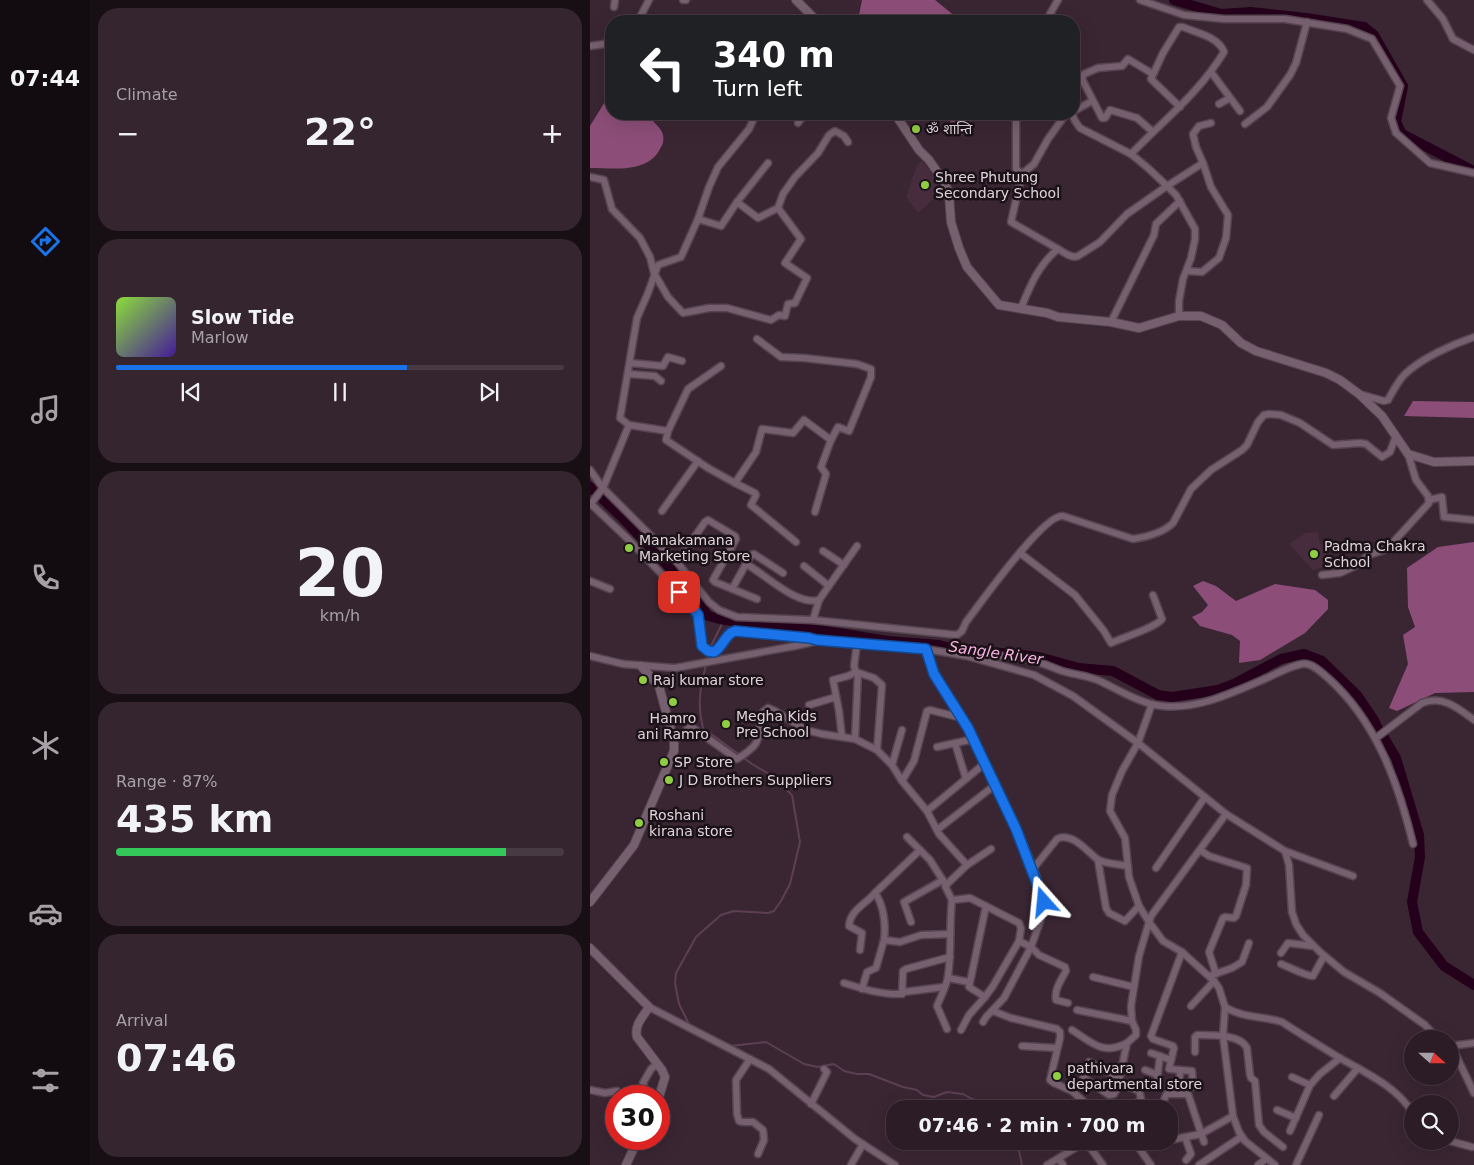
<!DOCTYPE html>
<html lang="en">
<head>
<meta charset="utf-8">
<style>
  body { margin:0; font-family:"DejaVu Sans","Noto Sans Devanagari",sans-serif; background:#34252e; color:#f1f3f6; height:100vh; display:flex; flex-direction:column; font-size:19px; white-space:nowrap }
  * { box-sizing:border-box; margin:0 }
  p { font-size:16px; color:#a6a1a7 }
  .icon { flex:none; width:28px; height:28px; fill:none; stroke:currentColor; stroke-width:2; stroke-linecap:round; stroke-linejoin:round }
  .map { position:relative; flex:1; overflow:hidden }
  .sheet { display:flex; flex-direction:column; gap:8px; padding:8px; background:#180f15; width:500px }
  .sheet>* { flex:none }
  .top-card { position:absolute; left:15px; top:15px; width:475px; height:105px; border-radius:20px; box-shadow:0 5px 20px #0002,0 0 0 1px #483a43; background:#202124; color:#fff; overflow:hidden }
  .needle { width:32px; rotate:111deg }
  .buttons { position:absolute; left:814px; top:1030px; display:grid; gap:10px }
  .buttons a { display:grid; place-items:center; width:55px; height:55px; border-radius:50%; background:#2c1c26; box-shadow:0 5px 20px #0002,0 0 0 1px #483a43; font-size:25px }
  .speed { position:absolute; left:15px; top:1085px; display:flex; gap:10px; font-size:25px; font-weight:700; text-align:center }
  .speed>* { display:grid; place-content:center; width:65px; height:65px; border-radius:50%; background:#2c1c26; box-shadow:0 5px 20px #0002,0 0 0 1px #483a43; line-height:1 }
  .speed .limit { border:8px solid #d22; background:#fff; color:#111 }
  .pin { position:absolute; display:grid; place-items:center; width:42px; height:42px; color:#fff; margin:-21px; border-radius:10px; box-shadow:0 2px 8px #0006 }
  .me { position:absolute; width:55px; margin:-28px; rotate:342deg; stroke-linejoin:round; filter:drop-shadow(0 0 4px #0008) }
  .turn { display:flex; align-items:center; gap:18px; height:105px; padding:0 25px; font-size:22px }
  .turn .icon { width:65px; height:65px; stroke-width:2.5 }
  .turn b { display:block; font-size:35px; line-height:42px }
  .big { font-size:38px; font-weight:800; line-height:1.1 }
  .sheet .card { flex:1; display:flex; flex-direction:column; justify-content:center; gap:8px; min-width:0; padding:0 18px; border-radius:20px; background:#34252e }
  .sheet .dial { align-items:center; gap:0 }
  .dial b { font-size:65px; line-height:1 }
  .song { display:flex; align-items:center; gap:15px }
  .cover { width:60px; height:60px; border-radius:8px; background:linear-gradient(135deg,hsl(90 70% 55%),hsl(260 70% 35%)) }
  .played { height:5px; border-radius:2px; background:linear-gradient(90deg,#1a73e8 65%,#483a43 65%) }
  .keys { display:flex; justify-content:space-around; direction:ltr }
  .heat { display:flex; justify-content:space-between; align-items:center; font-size:28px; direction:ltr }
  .charge { height:8px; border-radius:4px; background:linear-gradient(90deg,#34c759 87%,#483a43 0) }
  .trip { position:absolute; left:296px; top:1100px; width:292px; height:50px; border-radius:20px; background:#2c1c26; box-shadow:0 5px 20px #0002,0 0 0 1px #483a43; font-weight:800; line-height:50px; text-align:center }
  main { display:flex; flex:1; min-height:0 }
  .dock { display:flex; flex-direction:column; width:90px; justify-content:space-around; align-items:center; background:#120b0f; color:#a6a1a7 }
  .dock .icon { width:35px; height:35px }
  .dock .selected { color:#1a73e8 }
  .dock b { font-size:22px; color:#f1f3f6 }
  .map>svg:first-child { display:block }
  .built { fill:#462c3d }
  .forest { fill:#8c4e78 }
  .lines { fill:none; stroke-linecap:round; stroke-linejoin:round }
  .stream { stroke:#5d3f54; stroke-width:2 }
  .river { stroke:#25001b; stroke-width:10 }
  .minor-casing { stroke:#564550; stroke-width:9 }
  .tertiary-casing { stroke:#564550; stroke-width:10 }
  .minor { stroke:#765f6e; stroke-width:6 }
  .tertiary { stroke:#765f6e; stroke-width:8 }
  .route-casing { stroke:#114b97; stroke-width:12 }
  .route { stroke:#1a73e8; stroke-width:9 }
  .poi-dot { fill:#8fcd42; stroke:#1b1218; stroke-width:2 }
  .labels { text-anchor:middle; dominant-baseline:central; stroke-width:5; stroke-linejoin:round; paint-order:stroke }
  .poi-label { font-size:14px; fill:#e0d2da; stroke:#1b1218; text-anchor:start }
  .water-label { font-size:15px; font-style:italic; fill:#fbb2e2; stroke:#1b1218 }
</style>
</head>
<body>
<main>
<nav class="dock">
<b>07:44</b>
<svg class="icon selected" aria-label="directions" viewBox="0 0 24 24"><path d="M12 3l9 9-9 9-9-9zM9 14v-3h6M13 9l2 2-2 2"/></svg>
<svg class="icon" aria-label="music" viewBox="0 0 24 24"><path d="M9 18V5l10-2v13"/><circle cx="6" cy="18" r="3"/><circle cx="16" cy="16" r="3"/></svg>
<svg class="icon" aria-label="phone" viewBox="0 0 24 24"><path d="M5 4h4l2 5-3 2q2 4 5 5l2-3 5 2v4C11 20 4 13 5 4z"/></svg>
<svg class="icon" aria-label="climate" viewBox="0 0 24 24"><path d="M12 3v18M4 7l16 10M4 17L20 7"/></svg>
<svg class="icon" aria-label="car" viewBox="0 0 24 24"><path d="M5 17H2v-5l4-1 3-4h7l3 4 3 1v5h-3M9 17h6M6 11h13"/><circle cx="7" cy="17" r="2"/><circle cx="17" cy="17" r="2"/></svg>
<svg class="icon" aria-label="filters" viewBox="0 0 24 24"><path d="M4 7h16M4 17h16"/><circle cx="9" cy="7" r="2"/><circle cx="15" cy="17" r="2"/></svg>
</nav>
<section class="sheet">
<div class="card"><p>Climate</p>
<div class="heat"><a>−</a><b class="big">22°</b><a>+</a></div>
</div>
<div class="card">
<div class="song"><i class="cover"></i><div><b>Slow Tide</b><p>Marlow</p></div></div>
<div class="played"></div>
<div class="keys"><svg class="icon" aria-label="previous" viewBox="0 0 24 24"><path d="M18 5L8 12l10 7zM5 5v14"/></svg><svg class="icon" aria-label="pause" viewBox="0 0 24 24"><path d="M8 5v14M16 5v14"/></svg><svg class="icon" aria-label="next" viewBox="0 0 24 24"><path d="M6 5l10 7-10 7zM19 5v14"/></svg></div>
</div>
<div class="card dial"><b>20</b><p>km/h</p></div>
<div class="card"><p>Range · 87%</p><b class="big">435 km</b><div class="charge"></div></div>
<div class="card"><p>Arrival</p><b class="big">07:46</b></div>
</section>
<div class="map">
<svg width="884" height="1165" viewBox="0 0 884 1165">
  <rect width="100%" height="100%" fill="#3a2633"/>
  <!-- built -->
  <g class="built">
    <polygon points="332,161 349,182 353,190 328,213 316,197 327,165"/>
    <polygon points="728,532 730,544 737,542 741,565 723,570 699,544 716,533"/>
  </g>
  <!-- forest -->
  <g class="forest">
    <polygon points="272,0 345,0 371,21 274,21 269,15"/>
    <path d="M21,99V114H57C61,120 69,126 72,132C74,137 74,143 71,147C59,174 24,168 0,168V126L16,100Z"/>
    <polygon points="361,114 379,114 383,133 359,136"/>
    <polygon points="823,401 884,402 884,418 814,416"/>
    <polygon points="884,542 884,692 845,693 807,711 799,708 818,664 813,635 825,627 818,607 817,568 848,547"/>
    <polygon points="613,581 626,586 646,601 685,584 725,590 738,600 738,609 715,633 670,660 649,663 650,641 642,635 610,626 602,617 612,612 618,605 603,586"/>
  </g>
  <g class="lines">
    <!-- stream -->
    <g class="stream">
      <polyline points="120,648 134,620"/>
      <path d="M100,1026L89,1004L85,983L86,973L106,937L131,915L144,911L178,913L184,911L191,901L200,884L210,842L202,795L179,774L162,764L113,728C107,704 110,689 116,665"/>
      <polyline points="127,1039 136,1043"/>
      <polyline points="140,1046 176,1042 214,1064 228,1067 244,1064 254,1071 267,1074 279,1074 313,1087 327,1090 333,1095 344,1097 357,1092 373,1094 382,1099 402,1104 414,1109"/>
      <polyline points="427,1141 432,1165"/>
    </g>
    <!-- river -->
    <g class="river">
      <polyline points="584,0 631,14 661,12 716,18 774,27 784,35 813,86 806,122 812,134 884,171"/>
      <polyline points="0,487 32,517 99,588 118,616 134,620 223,629 298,641 349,645 375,652 401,652 449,657 489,668 523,671 568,695 582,697 628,690 644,684 691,659 714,654 732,661 767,695 784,720 789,731"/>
      <polyline points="793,736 806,758 829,835 830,857 822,902 828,932 854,966 884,985"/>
    </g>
    <!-- minor casing -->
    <g class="minor-casing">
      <g id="minor">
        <polyline points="93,0 96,0"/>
        <polyline points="550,0 594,15 634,19 695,19 757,29 782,39 810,86 801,118 806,133 840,163 884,173"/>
        <polyline points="837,0 853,19 863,39 884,50"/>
        <polyline points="24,7 25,0"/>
        <polyline points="48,21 59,0"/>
        <polyline points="456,21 468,0"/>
        <polyline points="0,46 21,43"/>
        <polyline points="621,72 650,111"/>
        <polyline points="629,104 640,98"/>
        <polyline points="484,111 502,101"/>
        <polyline points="166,114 159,129 128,167 119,187 108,219 91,257 68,265 58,293 47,318 30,418 39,425 78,431 76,440 118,468 145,483 166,452 172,429 203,433 214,420 241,440 248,427 259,431 281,377 281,369 267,364 214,358 191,357 167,339"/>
        <polyline points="426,114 426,169 432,174 421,222 468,249"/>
        <polyline points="208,123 215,114"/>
        <polyline points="655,124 677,107 700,75 706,63 717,22"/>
        <polyline points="563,132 547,118 520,110 515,118 512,118 492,79 494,74 508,68 532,66 538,59 563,74"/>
        <path d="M541,154C573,121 610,92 634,52C628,36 606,33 593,27H589L573,53L561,79L590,107"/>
        <polyline points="432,174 444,164 458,139 476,114"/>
        <polyline points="0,177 14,180 22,209 50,238 60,257 64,273 78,297 93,313 119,308 137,308 181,320 189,315 195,316 198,304 205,303 217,278 195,263 211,239 188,208 168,218 147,202 178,163"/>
        <polyline points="188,208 193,194 205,177 228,153 239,135 245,131 254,136 258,142"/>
        <polyline points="108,219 131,226 147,202"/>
        <polyline points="597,271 612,272 629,258 636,238 638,215 621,187 613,163"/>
        <path d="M431,308C440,286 449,264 468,249C474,252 481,259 488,256L510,242L537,214L577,186L558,168L541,154L490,128L485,121L482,114"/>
        <polyline points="589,316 589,301 593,279 601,258 605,239 605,229 586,195 577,186 613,163 606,147 603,134 609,126 621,123"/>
        <polyline points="521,322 564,235 566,224 590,201"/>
        <polyline points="40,363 73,366 78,357 92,361"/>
        <polyline points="39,374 65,376 71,381"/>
        <path d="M769,394L794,401L798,400C803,391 808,381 815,374C832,358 863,344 884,337"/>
        <polyline points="78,431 98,389 131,366"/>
        <path d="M0,470L13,488L87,562L119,602L129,610L147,617L223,620L367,635L372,631L376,622C390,604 454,513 473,516L543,539C556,537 574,532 583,523L601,489L621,470L652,450L657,445L668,422L674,415L679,414L691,415L710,423L743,445L770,443L776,444L792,457L800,452L806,436"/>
        <polyline points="145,483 165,493 166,495 161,505 206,542"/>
        <polyline points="839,500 852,497 854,517 884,520"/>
        <path d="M0,503L39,540L101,605L108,615L112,646L119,651L124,652C133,647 135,634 145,631L219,638L225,640"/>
        <polyline points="0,505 13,488 39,425"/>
        <polyline points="72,511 108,461"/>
        <polyline points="225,512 236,474 231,467 241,440"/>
        <polyline points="233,551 254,565"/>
        <path d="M430,553L485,595L514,631L521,643C532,638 567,627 572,619L563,595"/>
        <polyline points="87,562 115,522 118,520 145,536 146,539 123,580 125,582 167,599"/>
        <polyline points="156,564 161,555 164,554 193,573"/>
        <polyline points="214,566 239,586"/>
        <polyline points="732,575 750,573 763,567 779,555 797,549 839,503 838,496 826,480 818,454"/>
        <polyline points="0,581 20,589"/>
        <path d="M142,589L156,564C175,574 206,606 229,600"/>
        <polyline points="223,620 229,600 267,546"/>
        <polyline points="267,644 264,666 266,672 284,678 292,685 287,750"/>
        <path d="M335,649L344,674L372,718L384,739L427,829L448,880L454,902L450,922L441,947L449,955L475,967L476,971C471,980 464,990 466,1000L478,1003"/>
        <polyline points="0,656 33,664 85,668 205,646 227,641 335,649 377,656 444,675 483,696 548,743 636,814 695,851 699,865 702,912 706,924 713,935 730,952 754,972 790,993 835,1025 848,1039"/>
        <path d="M383,656C401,655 422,655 440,660C451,662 461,667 472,671C485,675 500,676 512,682C528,690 554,705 572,706C608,710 644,692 677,678C688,673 700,666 712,664C721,662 731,672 738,678C786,721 808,782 823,844"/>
        <polyline points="562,704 548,743 532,771 522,795 520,811 535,838 539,877 549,906 559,922 573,941 592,952 624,981 629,988 635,1007 633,1036 643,1116 649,1132 655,1141 685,1165"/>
        <polyline points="219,705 246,697"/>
        <polyline points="252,737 249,711 243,680 258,676 266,672"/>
        <path d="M786,738L832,703C853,695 868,708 884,720"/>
        <polyline points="265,739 268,673"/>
        <path d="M84,741L100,727L103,728L147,759C176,741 165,739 173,712L178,708L185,711L216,730L232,734L265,739L287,750L302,765L312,781L337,811L349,834L377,865L355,886L362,900L380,898L429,923L431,928L429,941L441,947L414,998L396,1017L393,1022"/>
        <polyline points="365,743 376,779"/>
        <polyline points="347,747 384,739"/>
        <polyline points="302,765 312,730"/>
        <polyline points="312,781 324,761 337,711 340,710 372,718"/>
        <polyline points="337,811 394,764"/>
        <polyline points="347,830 405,785"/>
        <polyline points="317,837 340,860 354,882"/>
        <path d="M330,850L285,893C294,905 296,926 294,940L310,942L331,935L360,934"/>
        <polyline points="610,850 619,856 657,868 656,885 646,916 644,918 635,917 633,918 619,952 626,974"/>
        <polyline points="695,851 763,876"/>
        <polyline points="508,860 516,908 519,913 535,921 549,906"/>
        <polyline points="377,865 401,849"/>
        <polyline points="566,868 615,797"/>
        <path d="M443,869L467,839C481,831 497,851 507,859C514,864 529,864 538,866"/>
        <polyline points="321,922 314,902 353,880"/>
        <path d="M270,950L272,933L259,926C260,910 276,904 285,893"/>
        <polyline points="592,952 561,1036 563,1039 583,1046 584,1048 579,1069 602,1071 603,1087"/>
        <polyline points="691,953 698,943 722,946"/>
        <path d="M691,964C699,967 716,976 723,976L734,956"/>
        <polyline points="622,975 642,968 652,962 659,943"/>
        <polyline points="503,977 544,987"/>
        <polyline points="358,978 379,982"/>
        <path d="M254,983C273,989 292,995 312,994L313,971L316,969L360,957"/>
        <polyline points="272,989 277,972 286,968 294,940"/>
        <polyline points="313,992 354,987"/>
        <polyline points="395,997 403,986 429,941"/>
        <polyline points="601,1006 624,981"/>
        <polyline points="59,1007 179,1069 265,1139 305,1165"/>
        <path d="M635,1007C652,1018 673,1016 692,1022C710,1034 729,1045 748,1057C774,1072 806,1086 822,1112"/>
        <polyline points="487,1010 542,1021"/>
        <polyline points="403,1011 421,1018 467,1029 470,1032 470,1038 460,1080 464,1083 482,1091 502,1109"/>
        <path d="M357,1029L347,1006C351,996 357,985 358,976C362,950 359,925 362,900"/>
        <polyline points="371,1030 379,1015 395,997 379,987 396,906"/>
        <path d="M482,1030C501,1042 513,1056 537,1043"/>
        <polyline points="432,1046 466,1048"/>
        <polyline points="860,1046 884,1043"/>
        <polyline points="862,1047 884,1093"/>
        <path d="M605,1052V1037L607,1035C621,1035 650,1034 657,1048L660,1075L661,1078L665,1081L669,1125L674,1132L693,1147"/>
        <polyline points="561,1053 581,1060"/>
        <polyline points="160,1059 146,1080 147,1114 149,1121 152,1122 163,1122 173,1130 174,1140 168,1154"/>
        <polyline points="555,1070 568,1075"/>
        <polyline points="702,1077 720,1085"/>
        <polyline points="529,1078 499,1062 493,1075 494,1078 519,1095 524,1094 530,1083"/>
        <polyline points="567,1079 570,1056"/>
        <polyline points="0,1090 15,1093 27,1091"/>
        <polyline points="589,1094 590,1070"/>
        <polyline points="60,1096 56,1092 53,1083 61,1069 67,1064"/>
        <polyline points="744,1096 768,1068"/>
        <polyline points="221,1104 237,1072 234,1069"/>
        <polyline points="549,1109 546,1106 551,1098 549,1091 530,1083 529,1081 537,1043 546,1035 546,1030 542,1021 541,1006 549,956 559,922 561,916 636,814"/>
        <path d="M570,1109C574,1104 574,1097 577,1094H598L614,1142"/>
        <polyline points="687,1110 706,1118"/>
        <polyline points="700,1131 720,1085 730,1074 750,1058"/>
        <polyline points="595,1137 601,1154 596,1160"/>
        <polyline points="580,1140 611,1134 643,1116"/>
        <polyline points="532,1141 537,1146 544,1141"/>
        <polyline points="544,1141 561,1165"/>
        <polyline points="860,1141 882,1147"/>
        <polyline points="496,1142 513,1165"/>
        <polyline points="469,1159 473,1165"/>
        <polyline points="261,1165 273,1144"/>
        <polyline points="457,1165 497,1141"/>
        <polyline points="609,1165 651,1137"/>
        <polyline points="668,1165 676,1159"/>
        <polyline points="706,1165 729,1115"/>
      </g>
    </g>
    <!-- tertiary casing -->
    <g class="tertiary-casing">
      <g id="tertiary">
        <polyline points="206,0 227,21"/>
        <polyline points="305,114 329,150 339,160 355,183 359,194 361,222 369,248 377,267 409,305 457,313 468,317 521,322 549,328 589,316 611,316 632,325 651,343 666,351 736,373 750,380 769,394 792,416 818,454 844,462 884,461"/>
        <polyline points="0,902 44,845 84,751 84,741 69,686 51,666"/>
        <path d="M0,948L59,1007C53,1017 44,1025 47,1037L72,1070L75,1077L69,1097"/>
        <polyline points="36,1165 48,1139"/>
      </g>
    </g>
    <!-- minor -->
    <use href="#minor" class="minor"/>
    <!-- tertiary -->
    <use href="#tertiary" class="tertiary"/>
  </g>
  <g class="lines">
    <!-- route casing -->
    <g class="route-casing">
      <path id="route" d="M89,592L101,605L108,615L112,646L118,651L124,652C133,647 135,634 145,631L219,638L227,640L336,649L344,674L378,728L426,829L454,902"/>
    </g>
    <!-- route -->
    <use href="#route" class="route"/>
  </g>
  <!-- markers -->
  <g class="poi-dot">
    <circle cx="326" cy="129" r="5"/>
    <circle cx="335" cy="185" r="5"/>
    <circle cx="39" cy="548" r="5"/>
    <circle cx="724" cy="554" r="5"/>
    <circle cx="53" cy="680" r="5"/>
    <circle cx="83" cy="702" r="5"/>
    <circle cx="136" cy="724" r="5"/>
    <circle cx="74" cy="762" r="5"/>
    <circle cx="79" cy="780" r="5"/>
    <circle cx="49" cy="823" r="5"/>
    <circle cx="467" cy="1076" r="5"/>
  </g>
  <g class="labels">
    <!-- poi labels -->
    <g class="poi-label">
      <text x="336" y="129">ॐ शान्ति</text>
      <text x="345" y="177">Shree Phutung<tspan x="345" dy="16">Secondary School</tspan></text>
      <text x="49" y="540">Manakamana<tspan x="49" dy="16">Marketing Store</tspan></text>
      <text x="734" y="546">Padma Chakra<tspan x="734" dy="16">School</tspan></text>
      <text x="63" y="680">Raj kumar store</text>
      <text x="146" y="716">Megha Kids<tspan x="146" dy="16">Pre School</tspan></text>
      <text x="83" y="718" text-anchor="middle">Hamro<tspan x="83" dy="16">ani Ramro</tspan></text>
      <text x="84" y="762">SP Store</text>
      <text x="89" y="780">J D Brothers Suppliers</text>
      <text x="59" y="815">Roshani<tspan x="59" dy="16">kirana store</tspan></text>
      <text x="477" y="1068">pathivara<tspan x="477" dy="16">departmental store</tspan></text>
    </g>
    <!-- water labels -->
    <g class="water-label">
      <text transform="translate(406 653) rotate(8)">Sangle River</text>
    </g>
  </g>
</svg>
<div class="buttons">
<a><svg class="needle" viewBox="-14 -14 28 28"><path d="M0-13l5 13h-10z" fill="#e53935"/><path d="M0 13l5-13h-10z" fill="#a6a1a7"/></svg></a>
<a><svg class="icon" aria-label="search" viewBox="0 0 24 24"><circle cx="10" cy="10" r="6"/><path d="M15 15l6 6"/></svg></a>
</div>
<div class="speed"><div class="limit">30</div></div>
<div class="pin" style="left:89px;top:592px;background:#d93025"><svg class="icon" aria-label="arrive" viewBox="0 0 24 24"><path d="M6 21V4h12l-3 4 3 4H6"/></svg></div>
<svg class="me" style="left:454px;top:902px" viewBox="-20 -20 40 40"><path d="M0-17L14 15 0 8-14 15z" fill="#1a73e8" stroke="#fff" stroke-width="4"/></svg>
<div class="trip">07:46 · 2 min · 700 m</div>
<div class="top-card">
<div class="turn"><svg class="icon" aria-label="left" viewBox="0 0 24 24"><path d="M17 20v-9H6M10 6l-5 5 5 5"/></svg><div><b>340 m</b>Turn left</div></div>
</div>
</div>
</main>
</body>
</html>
